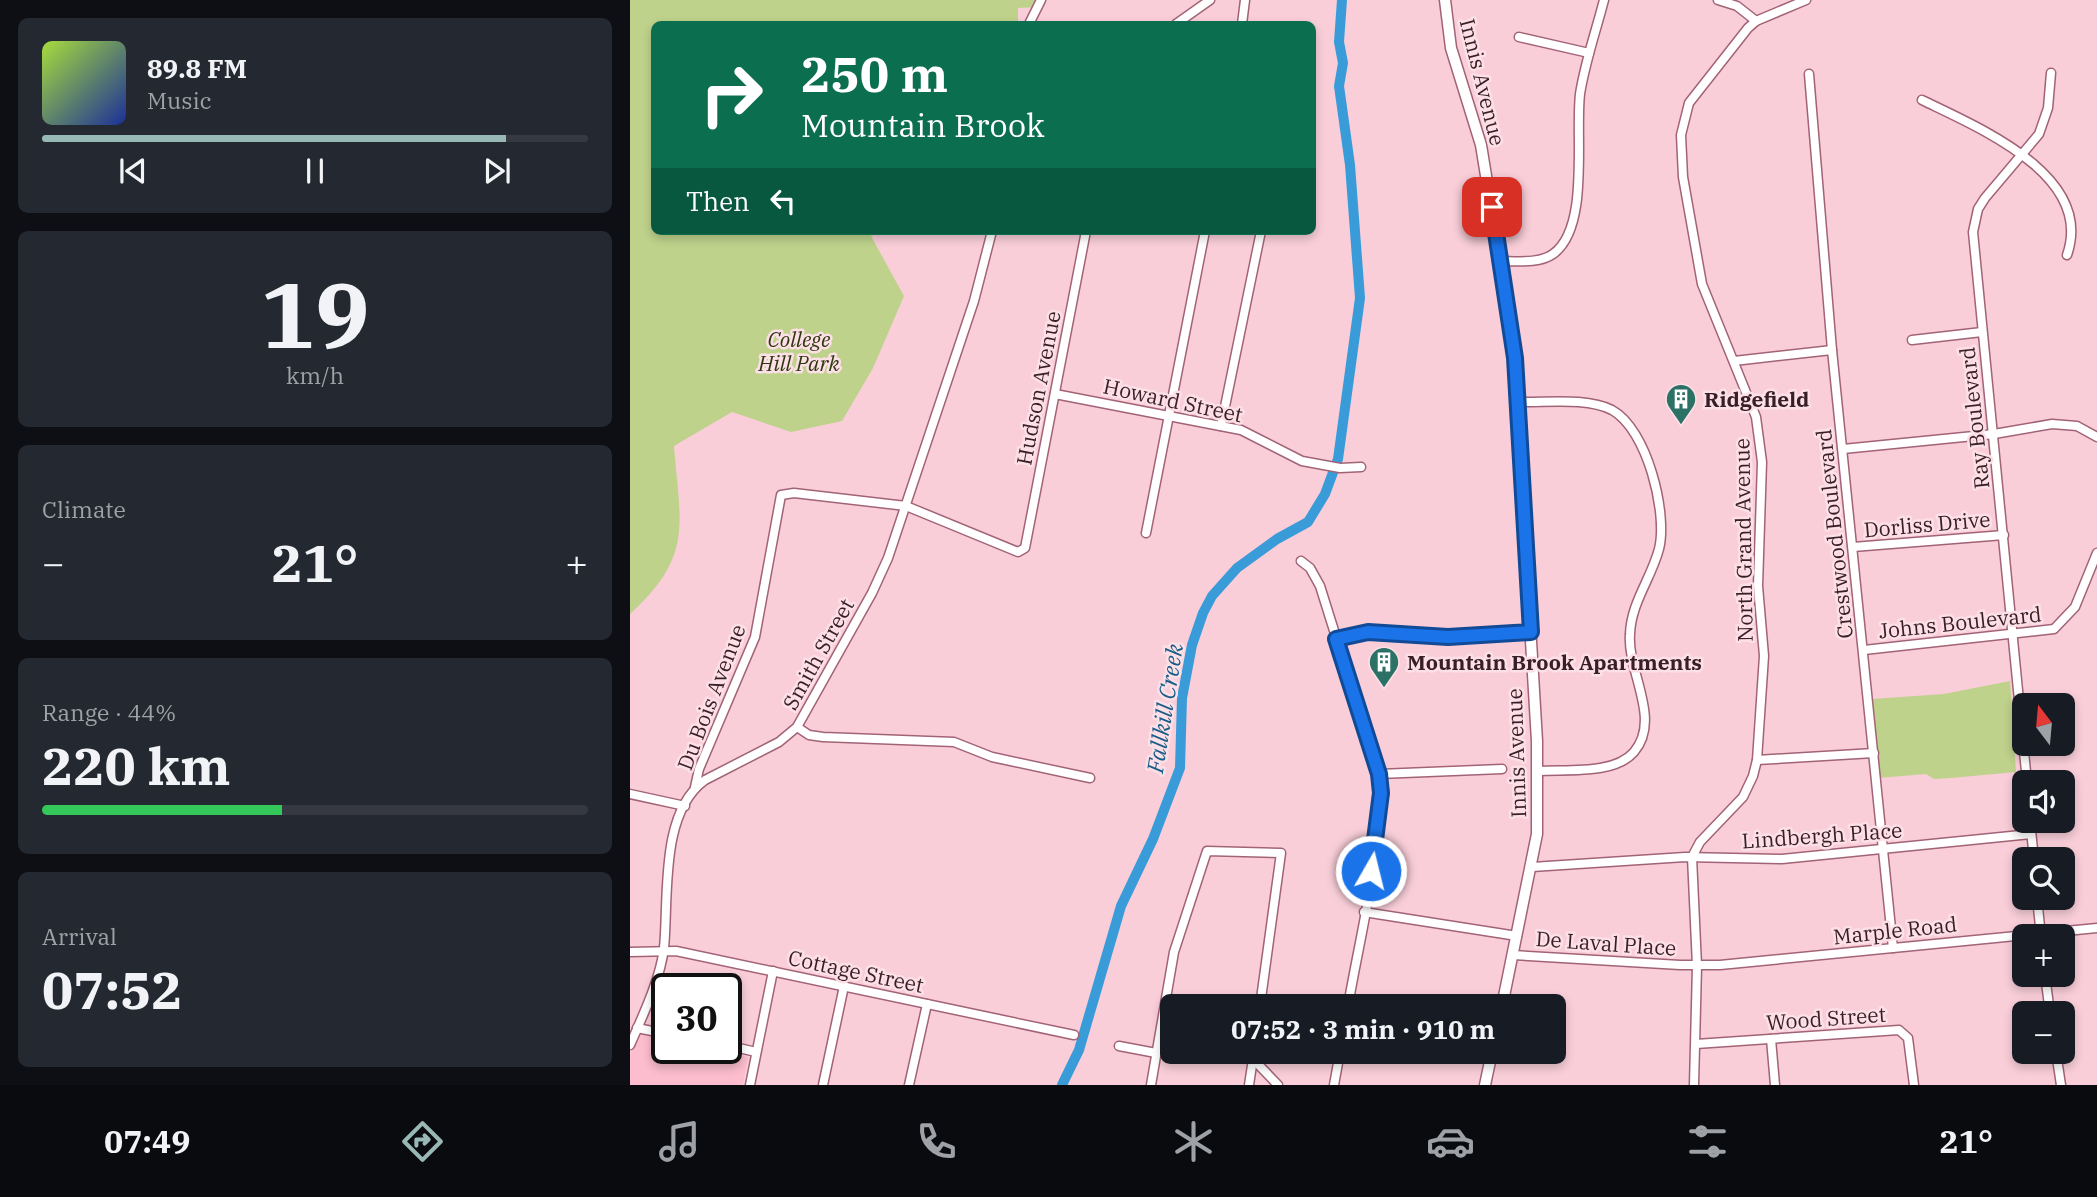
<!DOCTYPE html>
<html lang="en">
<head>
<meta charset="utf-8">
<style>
  body { margin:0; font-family:"IBM Plex Serif",serif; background:#242831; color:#f1f3f6; height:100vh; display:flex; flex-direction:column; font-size:26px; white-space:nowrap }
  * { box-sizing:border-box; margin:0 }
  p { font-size:23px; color:#9ea1a6 }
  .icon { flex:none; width:38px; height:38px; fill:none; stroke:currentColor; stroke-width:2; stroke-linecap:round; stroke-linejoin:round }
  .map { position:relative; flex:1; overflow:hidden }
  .sheet { display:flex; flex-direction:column; gap:18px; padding:18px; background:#0d0f14; width:630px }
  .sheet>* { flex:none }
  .banner { position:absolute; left:21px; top:21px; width:665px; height:214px; border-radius:10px; box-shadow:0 4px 10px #0003; background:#0b6e4f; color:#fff; overflow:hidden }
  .needle { width:46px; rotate:344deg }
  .fabs { position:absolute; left:1382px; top:693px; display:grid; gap:14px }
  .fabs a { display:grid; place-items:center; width:63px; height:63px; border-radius:10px; background:#171b24; box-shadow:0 4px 10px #0003; font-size:35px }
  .speed { position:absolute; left:21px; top:973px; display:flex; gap:14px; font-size:35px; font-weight:700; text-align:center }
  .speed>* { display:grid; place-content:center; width:91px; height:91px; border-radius:50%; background:#171b24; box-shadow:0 4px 10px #0003; line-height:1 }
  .speed .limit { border:4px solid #111; border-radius:10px; background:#fff; color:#111 }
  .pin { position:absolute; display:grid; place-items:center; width:60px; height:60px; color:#fff; margin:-30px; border-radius:14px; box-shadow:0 4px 10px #0006 }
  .me { position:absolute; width:77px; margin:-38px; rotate:8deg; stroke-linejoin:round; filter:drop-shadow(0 0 5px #0008) }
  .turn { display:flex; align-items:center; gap:24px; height:147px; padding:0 35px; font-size:32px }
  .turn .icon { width:91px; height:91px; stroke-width:2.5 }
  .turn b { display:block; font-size:49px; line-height:60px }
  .then { display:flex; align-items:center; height:66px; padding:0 35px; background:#0003; gap:14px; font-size:26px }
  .big { font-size:52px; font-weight:700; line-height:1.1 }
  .sheet .tile { flex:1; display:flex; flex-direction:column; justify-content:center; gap:10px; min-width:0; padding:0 24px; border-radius:10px; background:#242831 }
  .sheet .dial { align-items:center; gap:0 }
  .dial b { font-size:91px; line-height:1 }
  .song { display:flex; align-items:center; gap:21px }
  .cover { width:84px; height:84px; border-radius:10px; background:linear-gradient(135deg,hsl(80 70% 55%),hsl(230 70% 35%)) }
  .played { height:7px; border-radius:4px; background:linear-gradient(90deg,#98b8b5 85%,#363941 85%) }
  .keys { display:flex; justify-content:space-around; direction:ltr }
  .heat { display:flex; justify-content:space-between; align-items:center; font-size:38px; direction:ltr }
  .charge { height:10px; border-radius:5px; background:linear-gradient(90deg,#34c759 44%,#363941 0) }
  .trip { position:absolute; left:530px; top:994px; width:406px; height:70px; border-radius:10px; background:#171b24; box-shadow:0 4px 10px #0003; font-weight:700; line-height:70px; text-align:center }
  .dock { display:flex; height:112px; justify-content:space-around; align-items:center; background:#090b0e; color:#9ea1a6 }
  .dock .icon { width:49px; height:49px }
  .dock .on { color:#98b8b5 }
  .dock b { font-size:32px; color:#f1f3f6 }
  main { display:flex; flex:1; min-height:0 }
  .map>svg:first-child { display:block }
  .built { fill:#fcbdce }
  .green { fill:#bed28b }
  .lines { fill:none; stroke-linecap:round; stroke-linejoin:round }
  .river { stroke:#3a9bd9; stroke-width:10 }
  .minor-casing { stroke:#a26376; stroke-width:11 }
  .major-casing { stroke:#a26376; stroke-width:13 }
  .minor { stroke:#fff; stroke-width:8 }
  .major { stroke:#fff; stroke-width:10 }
  .route-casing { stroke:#114b97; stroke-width:18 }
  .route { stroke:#1a73e8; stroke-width:12 }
  .labels { text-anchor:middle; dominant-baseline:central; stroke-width:5; stroke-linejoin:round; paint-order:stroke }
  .street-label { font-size:21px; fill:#381e26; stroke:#fde0e7 }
  .park-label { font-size:21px; font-style:italic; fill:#2e380e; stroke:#fde0e7 }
  .poi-label { font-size:21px; font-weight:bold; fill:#381e26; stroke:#fde0e7; text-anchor:start }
  .water-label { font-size:23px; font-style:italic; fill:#185d87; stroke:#fde0e7 }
</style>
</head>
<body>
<main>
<section class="sheet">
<div class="tile">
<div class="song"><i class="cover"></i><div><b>89.8 FM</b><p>Music</p></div></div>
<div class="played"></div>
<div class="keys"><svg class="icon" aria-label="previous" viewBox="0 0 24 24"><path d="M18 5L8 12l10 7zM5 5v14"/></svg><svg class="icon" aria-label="pause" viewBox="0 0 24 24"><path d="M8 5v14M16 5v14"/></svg><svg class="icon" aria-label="next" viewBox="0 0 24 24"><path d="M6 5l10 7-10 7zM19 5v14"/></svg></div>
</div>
<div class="tile dial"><b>19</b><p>km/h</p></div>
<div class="tile"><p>Climate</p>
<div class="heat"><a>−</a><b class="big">21°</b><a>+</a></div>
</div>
<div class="tile"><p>Range · 44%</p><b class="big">220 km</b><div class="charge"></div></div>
<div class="tile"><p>Arrival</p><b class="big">07:52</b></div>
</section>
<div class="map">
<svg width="1467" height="1085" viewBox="0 0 1467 1085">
  <rect width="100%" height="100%" fill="#f9ced9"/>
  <!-- built -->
  <polygon class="built" points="9,1034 37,1040 37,1048 76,1048 118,1057 113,1085 0,1085 0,1055"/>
  <!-- green -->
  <g class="green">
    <path d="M0,0H411L408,7L388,8V24H24V231H254L241,236L274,296L243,368L212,421L161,432L102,412L44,446C50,524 64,556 0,614Z"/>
    <polygon points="1380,681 1386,772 1321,778 1304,779 1296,774 1248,778 1242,699 1314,694"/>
  </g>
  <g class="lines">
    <!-- river -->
    <polyline class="river" points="432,1085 449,1050 491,906 523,839 550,768 552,698 562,645 573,613 582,596 607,568 647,539 678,522 695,494 708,459 730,298 720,165 709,86 713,63 709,42 712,0"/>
    <!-- minor casing -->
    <g class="minor-casing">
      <g id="minor">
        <polyline points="1088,0 1107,6 1126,21"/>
        <polyline points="399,24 411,0"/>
        <polyline points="546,24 580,0"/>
        <polyline points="612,24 615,0"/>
        <polyline points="889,37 959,53"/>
        <polyline points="1179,74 1202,350 1263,948"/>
        <path d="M1292,100C1347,127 1465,175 1437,255"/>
        <path d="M870,261C886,261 909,264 923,254C960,228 945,136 950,94C955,62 966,31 974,0"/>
        <polyline points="1282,340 1352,332"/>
        <polyline points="1104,361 1202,350"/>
        <polyline points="425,394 611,430 672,461 710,468 731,467"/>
        <path d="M887,402C915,403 956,397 982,410C1017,429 1038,513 1029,549C1021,579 1001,603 1000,634C997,672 1032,719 1004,752C984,775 937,769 908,771"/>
        <polyline points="591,426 631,231"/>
        <polyline points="1213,449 1364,434 1422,424 1447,426 1467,437"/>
        <polyline points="516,533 575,231"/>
        <polyline points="1223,547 1374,535"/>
        <path d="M671,561L680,568L690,586L749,774C754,845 730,935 718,1006"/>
        <polyline points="706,639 738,632 818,637 901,632"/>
        <polyline points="1234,650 1424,629 1445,607 1467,553"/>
        <polyline points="167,727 179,735 193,737 324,742 362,757 460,778"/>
        <polyline points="1127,760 1244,753"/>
        <polyline points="749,774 872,769"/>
        <polyline points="1397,782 1343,232 1348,209 1355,198 1409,134 1418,108 1421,73"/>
        <polyline points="65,787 69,769 125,637 151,495 164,493 276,506 388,552 395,548 456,231"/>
        <polyline points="0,794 55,806"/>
        <polyline points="1400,821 1404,859"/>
        <polyline points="902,867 1055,857 1152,859 1401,834"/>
        <polyline points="1407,898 1411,936"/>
        <polyline points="734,912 887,936"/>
        <polyline points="0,952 46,951 444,1035"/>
        <polyline points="883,955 1050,965 1090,965 1467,928"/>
        <polyline points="1415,975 1420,1013"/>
        <polyline points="7,1028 37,1034"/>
        <polyline points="1141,1039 1145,1085"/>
        <polyline points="1066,1044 1269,1030 1278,1038 1284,1085"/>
        <path d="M0,1045C13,1015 30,980 34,948C39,899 29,813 75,780L149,742L167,727L242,593L258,558L344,301L362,231"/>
        <polyline points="96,1045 126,1052"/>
        <polyline points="489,1046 526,1053"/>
        <polyline points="767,1052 773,1058"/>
        <polyline points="1426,1052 1431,1085"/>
        <polyline points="623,1059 648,1085"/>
        <polyline points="120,1085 143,971"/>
        <polyline points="193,1085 214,986"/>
        <polyline points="279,1085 297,1004"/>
        <polyline points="521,1085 544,952 577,851 651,853 630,1006"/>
        <polyline points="619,1085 624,1052"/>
        <polyline points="704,1085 710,1052"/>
        <polyline points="1064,1085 1067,966 1062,857 1070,842 1113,797 1123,776 1127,760 1134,656 1128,586 1132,462 1126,417 1072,284 1053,177 1051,135 1059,103 1118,28 1126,21 1176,0"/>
      </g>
    </g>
    <!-- major casing -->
    <g class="major-casing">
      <g id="major">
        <polyline points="815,0 821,48 851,145 883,341 907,741 907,834 872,1006"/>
        <polyline points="855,1085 862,1052"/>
      </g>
    </g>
    <!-- minor -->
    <use href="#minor" class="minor"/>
    <!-- major -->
    <use href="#major" class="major"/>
  </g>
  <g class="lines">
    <!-- route casing -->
    <g class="route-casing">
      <polyline id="route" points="741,871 751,793 749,774 706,639 738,632 818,637 901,632 885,358 862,207"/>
    </g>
    <!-- route -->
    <use href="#route" class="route"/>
  </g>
  <!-- icons -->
  <defs>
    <g id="building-pin" transform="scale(1.575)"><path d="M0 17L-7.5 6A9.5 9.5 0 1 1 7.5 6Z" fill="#2b7165" stroke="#fde0e7"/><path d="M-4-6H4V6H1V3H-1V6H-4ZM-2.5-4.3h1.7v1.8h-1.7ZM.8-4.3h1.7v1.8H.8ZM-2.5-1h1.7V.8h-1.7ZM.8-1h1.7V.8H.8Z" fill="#fff"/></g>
  </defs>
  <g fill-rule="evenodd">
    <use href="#building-pin" x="1051" y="399"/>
    <use href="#building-pin" x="754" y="662"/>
  </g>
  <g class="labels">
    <!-- street labels -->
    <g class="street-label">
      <text transform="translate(853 82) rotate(76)">Innis Avenue</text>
      <text transform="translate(408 388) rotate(-79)">Hudson Avenue</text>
      <text transform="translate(543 400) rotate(12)">Howard Street</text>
      <text transform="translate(1344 418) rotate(-96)">Ray Boulevard</text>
      <text transform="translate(1297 524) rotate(-5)">Dorliss Drive</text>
      <text transform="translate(1204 534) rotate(-96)">Crestwood Boulevard</text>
      <text transform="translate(1113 540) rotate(-91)">North Grand Avenue</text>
      <text transform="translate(1330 622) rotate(-6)">Johns Boulevard</text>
      <text transform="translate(188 654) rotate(-61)">Smith Street</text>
      <text transform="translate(81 697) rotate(-69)">Du Bois Avenue</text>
      <text transform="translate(886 753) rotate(-92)">Innis Avenue</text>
      <text transform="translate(1192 835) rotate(-4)">Lindbergh Place</text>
      <text transform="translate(1265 930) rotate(-6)">Marple Road</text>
      <text transform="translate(976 943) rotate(4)">De Laval Place</text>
      <text transform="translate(226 971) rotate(12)">Cottage Street</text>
      <text transform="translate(1196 1018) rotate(-4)">Wood Street</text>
    </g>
    <!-- park labels -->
    <g class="park-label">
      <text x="169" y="339">College<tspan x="169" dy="24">Hill Park</tspan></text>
    </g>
    <!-- poi labels -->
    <g class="poi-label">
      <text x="1074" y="399">Ridgefield</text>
      <text x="777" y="662">Mountain Brook Apartments</text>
    </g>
    <!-- water labels -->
    <g class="water-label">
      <text transform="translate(534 708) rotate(-81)">Fallkill Creek</text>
    </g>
  </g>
</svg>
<div class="fabs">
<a><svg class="needle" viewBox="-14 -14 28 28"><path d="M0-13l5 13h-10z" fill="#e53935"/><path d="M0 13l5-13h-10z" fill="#9ea1a6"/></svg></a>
<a><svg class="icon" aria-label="sound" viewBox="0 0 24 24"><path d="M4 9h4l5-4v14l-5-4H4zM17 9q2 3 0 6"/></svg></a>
<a><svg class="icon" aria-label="search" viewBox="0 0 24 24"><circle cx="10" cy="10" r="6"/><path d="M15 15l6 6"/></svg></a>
<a>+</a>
<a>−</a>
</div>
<div class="speed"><div class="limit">30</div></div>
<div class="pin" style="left:862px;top:207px;background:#d93025"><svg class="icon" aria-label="arrive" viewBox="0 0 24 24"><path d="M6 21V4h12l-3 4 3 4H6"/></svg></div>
<svg class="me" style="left:741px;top:871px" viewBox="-20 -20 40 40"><circle r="17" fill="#1a73e8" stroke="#fff" stroke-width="3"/><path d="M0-11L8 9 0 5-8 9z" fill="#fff"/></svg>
<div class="trip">07:52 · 3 min · 910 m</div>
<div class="banner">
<div class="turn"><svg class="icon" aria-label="right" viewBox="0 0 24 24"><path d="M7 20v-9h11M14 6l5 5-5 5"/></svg><div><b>250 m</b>Mountain Brook</div></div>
<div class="then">Then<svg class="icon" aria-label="left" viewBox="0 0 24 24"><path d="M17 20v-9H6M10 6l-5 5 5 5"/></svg></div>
</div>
</div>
</main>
<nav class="dock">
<b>07:49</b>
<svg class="icon on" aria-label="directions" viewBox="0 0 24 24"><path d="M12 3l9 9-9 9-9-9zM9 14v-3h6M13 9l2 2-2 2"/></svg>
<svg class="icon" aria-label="music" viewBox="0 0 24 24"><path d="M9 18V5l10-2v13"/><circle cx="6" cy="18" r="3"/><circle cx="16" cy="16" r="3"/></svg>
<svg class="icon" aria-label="phone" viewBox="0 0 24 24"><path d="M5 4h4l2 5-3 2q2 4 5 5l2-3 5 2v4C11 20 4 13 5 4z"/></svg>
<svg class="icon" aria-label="climate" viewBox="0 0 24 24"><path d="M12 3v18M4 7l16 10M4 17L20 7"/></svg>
<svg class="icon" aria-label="car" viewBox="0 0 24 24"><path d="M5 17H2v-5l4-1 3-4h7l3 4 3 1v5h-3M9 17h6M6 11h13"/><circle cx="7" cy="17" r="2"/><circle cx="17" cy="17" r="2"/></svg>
<svg class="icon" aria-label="filters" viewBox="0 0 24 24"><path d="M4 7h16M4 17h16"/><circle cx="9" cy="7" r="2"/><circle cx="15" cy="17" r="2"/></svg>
<b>21°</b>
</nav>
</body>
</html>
